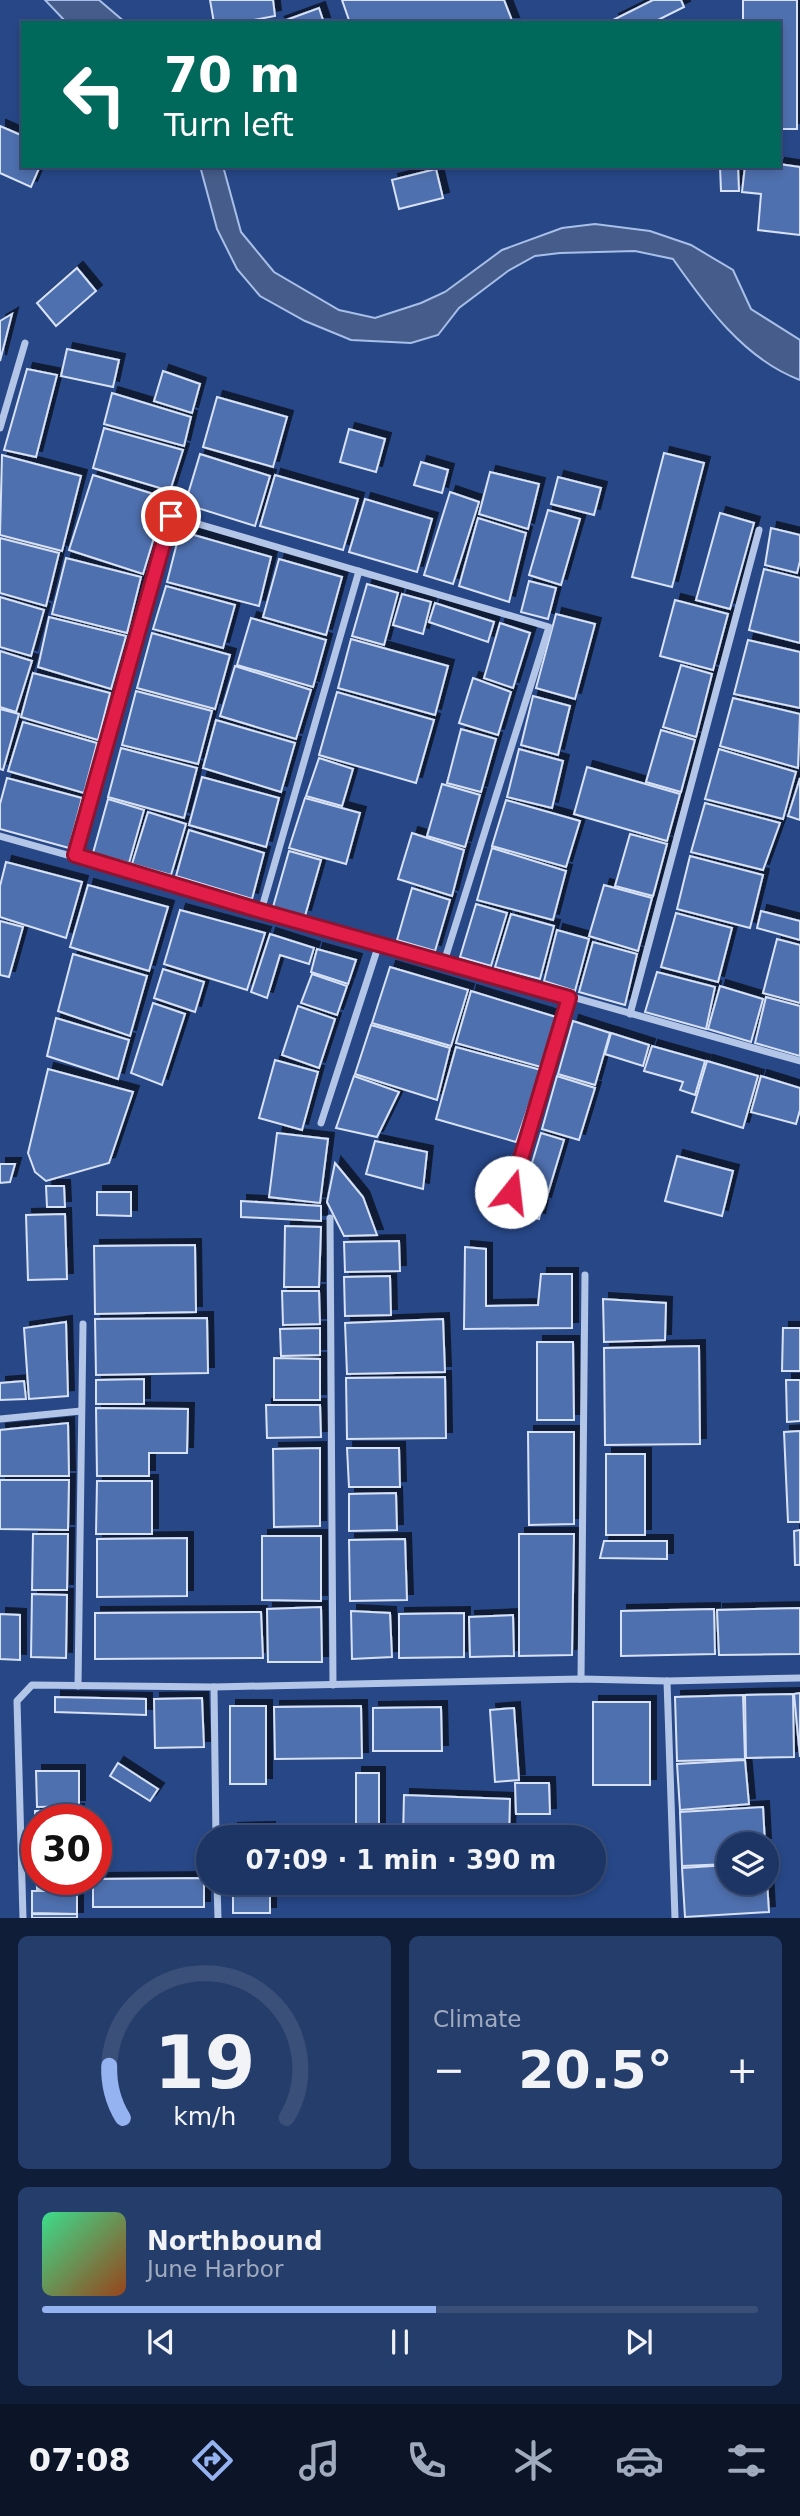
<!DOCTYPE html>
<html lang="en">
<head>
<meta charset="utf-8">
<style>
  body { margin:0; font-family:"DejaVu Sans",sans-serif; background:#253d6b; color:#f1f3f6; height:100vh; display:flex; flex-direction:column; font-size:26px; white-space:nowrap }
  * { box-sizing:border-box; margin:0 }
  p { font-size:23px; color:#a0abbf }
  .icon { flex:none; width:38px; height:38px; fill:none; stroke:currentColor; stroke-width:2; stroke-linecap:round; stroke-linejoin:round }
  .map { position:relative; height:1918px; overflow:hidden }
  .side { display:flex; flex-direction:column; gap:18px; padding:18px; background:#101d38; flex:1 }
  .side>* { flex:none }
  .top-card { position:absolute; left:21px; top:21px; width:760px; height:147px; border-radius:0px; box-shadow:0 4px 10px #0003,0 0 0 2px #3b5079; background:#00695c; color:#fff; overflow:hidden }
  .controls { position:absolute; left:716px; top:1832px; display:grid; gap:14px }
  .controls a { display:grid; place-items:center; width:63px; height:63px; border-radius:50%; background:#1d3565; box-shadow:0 4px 10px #0003,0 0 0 2px #3b5079; font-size:35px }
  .speed { position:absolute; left:21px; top:1804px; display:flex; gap:14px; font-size:35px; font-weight:700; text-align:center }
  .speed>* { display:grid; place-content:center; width:91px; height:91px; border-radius:50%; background:#1d3565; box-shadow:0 4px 10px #0003,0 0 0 2px #3b5079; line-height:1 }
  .speed .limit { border:10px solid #d22; background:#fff; color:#111 }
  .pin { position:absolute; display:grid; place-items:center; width:60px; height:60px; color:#fff; margin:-30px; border:4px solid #fff; border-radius:50%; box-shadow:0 2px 7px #0007 }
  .me { position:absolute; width:77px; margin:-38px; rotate:16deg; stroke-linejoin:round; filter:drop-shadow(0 0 5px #0008) }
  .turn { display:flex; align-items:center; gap:24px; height:147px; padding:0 28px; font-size:32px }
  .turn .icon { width:91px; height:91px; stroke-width:2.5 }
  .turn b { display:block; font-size:49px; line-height:60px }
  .big { font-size:52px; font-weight:600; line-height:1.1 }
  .side .card { flex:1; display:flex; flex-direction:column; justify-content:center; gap:10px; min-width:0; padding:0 24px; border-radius:10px; background:#253d6b }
  .side .dial { align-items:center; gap:0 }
  .dial svg { height:182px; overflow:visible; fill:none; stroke:#3b5079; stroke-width:7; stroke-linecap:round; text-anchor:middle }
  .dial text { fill:#f1f3f6; stroke:none }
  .song { display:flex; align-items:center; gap:21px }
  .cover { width:84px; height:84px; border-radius:10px; background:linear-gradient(135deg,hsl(150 70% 55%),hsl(20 70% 35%)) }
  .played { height:7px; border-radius:4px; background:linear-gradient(90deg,#95b2f1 55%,#3b5079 55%) }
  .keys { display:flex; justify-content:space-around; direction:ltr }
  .heat { display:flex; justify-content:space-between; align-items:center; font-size:38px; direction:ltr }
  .side .tiles { flex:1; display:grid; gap:18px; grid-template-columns:1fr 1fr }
  .card:last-child { grid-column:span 2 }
  .trip { position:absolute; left:196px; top:1825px; width:410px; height:70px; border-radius:35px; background:#1d3565; box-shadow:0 4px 10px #0003,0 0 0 2px #3b5079; font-weight:600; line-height:70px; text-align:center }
  .tab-bar { display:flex; height:112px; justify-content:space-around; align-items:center; background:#0c1528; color:#a0abbf }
  .tab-bar .icon { width:49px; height:49px }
  .tab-bar .active { color:#95b2f1 }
  .tab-bar b { font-size:32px; color:#f1f3f6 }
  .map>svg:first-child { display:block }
  .water { fill:#465d8b; stroke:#a8bfe9; stroke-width:2 }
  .building { fill:#5070ae; stroke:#d7e2f7; stroke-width:2; filter:url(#shadow) }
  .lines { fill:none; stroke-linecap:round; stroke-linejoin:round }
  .street { stroke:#b3c6e8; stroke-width:7 }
  .route-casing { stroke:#92132f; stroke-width:18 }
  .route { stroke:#e11d48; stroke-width:12 }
</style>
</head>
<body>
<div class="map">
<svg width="800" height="1918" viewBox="0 0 800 1918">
  <defs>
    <filter id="shadow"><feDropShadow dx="6" dy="-6" stdDeviation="0" flood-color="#0009"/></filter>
  </defs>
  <rect width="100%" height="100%" fill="#274787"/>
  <!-- water -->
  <g class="water">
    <polygon points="45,0 99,0 126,23 67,23"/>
    <path d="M200,166H223L241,232L274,272L339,310L375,318L421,303L445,292L502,250L562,228L595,224L650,231L691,245L733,270L751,309L800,340V380C744,359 706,306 673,259L635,251L560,253L535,256L508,271L459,308L438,335L411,343L351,340L305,321L260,296L237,269L217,229Z"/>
  </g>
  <!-- building -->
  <g class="building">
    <polygon points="210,0 273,0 275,16 238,23 214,23"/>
    <polygon points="342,0 504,0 513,23 350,23"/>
    <polygon points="653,0 681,0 684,7 652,23 614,23 613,20"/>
    <polygon points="743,0 797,0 797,129 779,129 779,23 743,23"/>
    <polygon points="319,8 324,23 278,23"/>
    <polygon points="0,126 23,136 23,166 40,166 31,187 0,173"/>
    <polygon points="779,164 800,167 800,235 758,230 761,194 742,192 745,166 779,166"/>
    <polygon points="720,166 738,166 739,191 721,191"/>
    <polygon points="436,169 443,198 399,209 392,180"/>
    <polygon points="77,268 96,291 56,326 37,303"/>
    <polygon points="12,314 0,361 0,321"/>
    <polygon points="67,349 119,360 113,387 61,376"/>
    <polygon points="27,369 57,375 36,457 4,450"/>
    <polygon points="163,371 200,384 192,413 154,401"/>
    <polygon points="112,393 191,417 184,446 104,424"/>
    <polygon points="217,397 287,417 273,467 203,447"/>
    <polygon points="104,428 183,450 170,491 93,468"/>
    <polygon points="349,429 385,439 376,472 340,462"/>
    <polygon points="664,453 704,463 672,587 632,577"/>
    <polygon points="200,454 270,476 255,526 185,504"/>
    <polygon points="2,455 81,476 62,551 0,535"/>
    <polygon points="421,462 448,470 442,493 414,485"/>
    <polygon points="490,472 539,484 528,529 479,514"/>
    <polygon points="93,475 166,498 143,574 69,550"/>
    <polygon points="275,475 358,499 343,550 260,526"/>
    <polygon points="558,477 601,488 594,515 551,504"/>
    <polygon points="450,492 479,502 453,584 424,575"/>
    <polygon points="365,499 432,519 417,572 349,552"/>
    <polygon points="548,510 580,519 561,585 529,575"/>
    <polygon points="720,513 754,523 730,609 696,600"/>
    <polygon points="478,518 526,533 509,602 459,586"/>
    <polygon points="771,528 800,535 800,561 797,573 765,565"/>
    <polygon points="180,531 271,557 259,606 167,582"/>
    <polygon points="0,538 59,553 46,606 0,593"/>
    <polygon points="66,558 141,577 127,633 52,614"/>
    <polygon points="279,559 342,577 326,635 263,617"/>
    <polygon points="764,569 800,578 800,643 749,630"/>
    <polygon points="529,581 556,588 548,619 521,612"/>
    <polygon points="367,584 398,593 384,645 352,636"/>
    <polygon points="166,586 235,605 223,648 153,629"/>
    <polygon points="402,594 431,602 423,634 393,625"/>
    <polygon points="0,597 44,610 31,656 0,647"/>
    <polygon points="675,600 728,614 713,670 660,656"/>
    <polygon points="435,603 494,622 488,642 429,622"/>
    <polygon points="556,614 595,624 575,699 536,688"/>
    <polygon points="49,617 126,636 111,689 38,667"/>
    <polygon points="251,618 326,640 313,687 237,665"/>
    <polygon points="500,623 530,633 513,688 484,678"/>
    <polygon points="152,633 230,655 215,709 137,688"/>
    <polygon points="351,639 448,666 435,715 338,688"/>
    <polygon points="748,640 800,652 800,708 734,694"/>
    <polygon points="0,651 32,661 16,712 0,707"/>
    <polygon points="681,665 712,674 696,737 663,727"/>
    <polygon points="235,666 311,690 296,739 220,716"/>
    <polygon points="33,673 110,693 98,740 21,717"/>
    <polygon points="473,678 511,692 498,735 459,723"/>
    <polygon points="136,691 212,711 198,764 122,745"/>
    <polygon points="337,692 434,720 416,783 319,755"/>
    <polygon points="533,696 570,706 558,755 521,745"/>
    <polygon points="733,698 800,714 798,768 720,746"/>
    <polygon points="0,709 19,714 3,770 0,769"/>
    <polygon points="216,720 295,743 281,792 203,768"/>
    <polygon points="23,722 97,743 84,793 8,771"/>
    <polygon points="461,729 496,739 481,792 447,783"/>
    <polygon points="661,730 695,740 681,792 646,782"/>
    <polygon points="121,748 197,768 184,818 108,797"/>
    <polygon points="519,749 563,761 552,808 507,797"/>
    <polygon points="719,749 796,772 783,819 705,799"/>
    <polygon points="319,758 353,769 342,806 306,796"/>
    <polygon points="587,767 680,794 667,841 574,814"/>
    <polygon points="202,777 279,798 266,847 189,825"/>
    <polygon points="7,778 82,798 69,848 0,829 0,804"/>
    <polygon points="800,778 800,820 788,816"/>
    <polygon points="442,784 480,795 465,847 427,836"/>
    <polygon points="305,798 360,813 346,864 289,848"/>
    <polygon points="108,799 144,810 129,863 93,853"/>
    <polygon points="506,800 580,821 566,867 492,846"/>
    <polygon points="705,803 780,823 763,870 691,852"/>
    <polygon points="148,812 186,824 171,875 132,864"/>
    <polygon points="189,830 264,853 252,899 176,876"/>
    <polygon points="412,833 464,850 452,896 398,879"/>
    <polygon points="630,834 667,844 653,896 615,886"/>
    <polygon points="492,848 566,871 553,920 477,900"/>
    <polygon points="289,851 321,860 305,916 273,907"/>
    <polygon points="690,856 763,875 750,928 677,909"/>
    <polygon points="6,862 82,882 66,938 0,917 0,886"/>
    <polygon points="88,885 168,907 149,971 70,947"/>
    <polygon points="604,885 652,898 638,951 589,936"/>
    <polygon points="412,888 450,900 435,951 397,940"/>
    <polygon points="476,904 507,913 491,966 460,957"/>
    <polygon points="180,910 265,933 247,990 164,964"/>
    <polygon points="761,911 800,921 800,940 757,928"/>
    <polygon points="676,913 732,928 718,982 661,967"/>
    <polygon points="511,914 554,926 540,979 495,967"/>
    <polygon points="0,921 23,927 9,977 0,975"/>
    <polygon points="557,930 589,939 575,991 544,981"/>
    <polygon points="270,934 314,948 309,964 280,955 267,998 251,992"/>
    <polygon points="777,939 800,945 800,1003 763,993"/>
    <polygon points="593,942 637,954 625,1005 579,992"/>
    <polygon points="317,949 356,960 348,984 311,972"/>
    <polygon points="73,954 147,976 130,1036 58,1011"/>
    <polygon points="390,967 468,990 451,1046 372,1023"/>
    <polygon points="163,969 204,982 195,1012 154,998"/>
    <polygon points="657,972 715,987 706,1029 645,1012"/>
    <polygon points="312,974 347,986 337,1015 301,1003"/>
    <polygon points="720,986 763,999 751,1042 708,1029"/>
    <polygon points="471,991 556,1017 541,1067 456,1043"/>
    <polygon points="766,997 800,1006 800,1056 755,1043"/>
    <polygon points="153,1003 185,1014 162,1085 131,1073"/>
    <polygon points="298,1006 335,1019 319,1068 282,1055"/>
    <polygon points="56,1018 129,1040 118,1079 47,1056"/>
    <polygon points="573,1021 610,1033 595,1085 558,1074"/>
    <polygon points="371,1025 450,1048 437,1100 355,1074"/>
    <polygon points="611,1033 649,1045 643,1066 605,1054"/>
    <polygon points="652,1046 705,1061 695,1095 680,1090 683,1082 644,1071"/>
    <polygon points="456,1047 541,1070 516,1142 436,1119"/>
    <polygon points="275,1060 318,1072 302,1130 259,1118"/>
    <polygon points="707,1061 758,1076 743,1128 692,1112"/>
    <polygon points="48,1069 133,1092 109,1163 46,1181 35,1172 28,1153"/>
    <polygon points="354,1076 399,1092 377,1137 336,1128"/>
    <polygon points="557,1076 595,1088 579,1140 542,1129"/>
    <polygon points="761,1076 800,1088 800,1110 796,1124 751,1112"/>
    <polygon points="277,1133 328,1139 320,1203 269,1197"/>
    <polygon points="541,1133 564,1140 545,1203 522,1196"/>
    <polygon points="375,1141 427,1152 423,1189 366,1174"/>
    <polygon points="677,1156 733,1171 722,1216 665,1201"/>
    <polygon points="335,1163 363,1197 377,1235 344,1236 327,1202"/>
    <polygon points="0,1164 15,1164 10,1182 0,1183"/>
    <polygon points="46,1186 64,1186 65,1207 47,1207"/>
    <polygon points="97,1192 131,1192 131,1216 97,1215"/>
    <polygon points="501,1193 542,1206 539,1219 517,1213 518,1207 499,1202"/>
    <polygon points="241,1201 321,1206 321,1221 241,1217"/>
    <polygon points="65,1214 67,1279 28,1280 26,1215"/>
    <polygon points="285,1226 321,1227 319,1287 284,1287"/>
    <polygon points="399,1241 400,1271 345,1272 344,1242"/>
    <polygon points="195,1245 196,1312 95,1314 94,1246"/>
    <polygon points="465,1247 486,1249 486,1306 538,1305 541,1274 572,1274 572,1328 464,1329"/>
    <polygon points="390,1276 391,1315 345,1316 344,1277"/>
    <polygon points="282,1291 319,1291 320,1324 283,1325"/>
    <polygon points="603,1299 666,1303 665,1340 604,1342"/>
    <polygon points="207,1318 208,1373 96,1375 95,1319"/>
    <polygon points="443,1319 445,1372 347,1374 345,1323"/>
    <polygon points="66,1322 68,1396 29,1399 24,1328"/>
    <polygon points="320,1328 320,1355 281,1356 280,1329"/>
    <polygon points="783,1328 800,1328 800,1371 782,1371"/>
    <polygon points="537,1342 573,1342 574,1420 537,1420"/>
    <polygon points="699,1346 700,1444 605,1445 604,1348"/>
    <polygon points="274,1358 320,1359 320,1400 274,1400"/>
    <polygon points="445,1377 446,1438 347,1439 346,1378"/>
    <polygon points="144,1379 144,1404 96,1404 96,1380"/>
    <polygon points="786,1380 800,1380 800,1421 787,1422"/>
    <polygon points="24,1381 26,1399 0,1400 0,1383"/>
    <polygon points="266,1405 320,1405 321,1437 267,1438"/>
    <polygon points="96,1408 188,1409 187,1453 149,1453 149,1476 97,1476"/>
    <polygon points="68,1423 69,1476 0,1476 0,1430"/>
    <polygon points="800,1431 800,1522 788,1522 784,1432"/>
    <polygon points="528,1432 574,1432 574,1524 529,1525"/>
    <polygon points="320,1448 320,1526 274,1527 273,1449"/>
    <polygon points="347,1448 399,1448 400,1487 349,1487"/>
    <rect x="606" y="1454" width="39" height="81"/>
    <polygon points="0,1480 69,1480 68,1530 0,1529"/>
    <polygon points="97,1481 152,1481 152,1534 96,1534"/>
    <polygon points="396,1493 397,1530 349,1531 349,1494"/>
    <polygon points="800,1530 800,1565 795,1565 794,1531"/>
    <polygon points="33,1534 68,1534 67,1590 32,1590"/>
    <polygon points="519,1534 574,1534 572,1655 519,1656"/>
    <polygon points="262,1536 321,1536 321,1601 262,1600"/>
    <polygon points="187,1538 187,1596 97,1597 97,1539"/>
    <polygon points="405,1539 407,1600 350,1601 349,1540"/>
    <polygon points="604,1541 667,1541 667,1559 600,1558"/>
    <polygon points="32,1594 67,1595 66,1658 31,1657"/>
    <polygon points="321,1607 322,1662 268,1662 267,1609"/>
    <polygon points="800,1608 800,1654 719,1655 717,1610"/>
    <polygon points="714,1609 715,1654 621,1656 621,1611"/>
    <polygon points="351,1611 390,1613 392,1657 352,1659"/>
    <polygon points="261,1612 263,1658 95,1659 95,1613"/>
    <polygon points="464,1613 464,1657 399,1658 399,1614"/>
    <polygon points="0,1614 20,1615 20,1660 0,1659"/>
    <polygon points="513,1615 514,1656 470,1657 469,1617"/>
    <polygon points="800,1693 800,1757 794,1694"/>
    <polygon points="793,1694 794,1757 746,1758 745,1695"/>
    <polygon points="743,1695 745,1759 677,1761 675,1697"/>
    <polygon points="55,1697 146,1699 146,1715 55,1712"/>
    <polygon points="202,1698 204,1747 155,1748 154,1699"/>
    <rect x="593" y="1702" width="57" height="83"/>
    <rect x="230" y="1706" width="36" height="78"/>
    <polygon points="361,1706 362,1758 275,1759 274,1707"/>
    <polygon points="441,1707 442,1751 373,1751 373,1708"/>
    <polygon points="514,1708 519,1780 495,1782 490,1710"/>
    <polygon points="745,1760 749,1804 680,1810 677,1764"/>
    <polygon points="118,1763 158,1789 150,1801 110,1776"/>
    <polygon points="36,1771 79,1771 79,1806 37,1807"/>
    <rect x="356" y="1773" width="23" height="65"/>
    <polygon points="515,1783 549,1783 550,1814 516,1814"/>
    <polygon points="404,1795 510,1799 509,1838 403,1838"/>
    <polygon points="763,1807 765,1844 728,1844 728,1864 682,1866 680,1812"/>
    <polygon points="78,1810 78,1820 37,1820 37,1880 79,1880 79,1888 37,1889 35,1811"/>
    <polygon points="269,1828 269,1838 232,1838 232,1829"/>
    <polygon points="728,1865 728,1883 766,1883 766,1866 769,1912 685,1917 682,1868"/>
    <polygon points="204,1878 204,1907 93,1907 93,1880 96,1879"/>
    <rect x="233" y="1883" width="37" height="30"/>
    <polygon points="32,1891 77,1891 77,1914 32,1913"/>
    <rect x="32" y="1914" width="45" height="4"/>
  </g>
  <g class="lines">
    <!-- street -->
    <g class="street">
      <polyline points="0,428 25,343"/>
      <polyline points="0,836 800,1061"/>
      <polyline points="75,855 171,516 549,627 444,962"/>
      <polyline points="261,911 359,571"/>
      <polyline points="630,1014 759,530"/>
      <polyline points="321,1123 379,944"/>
      <polyline points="511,1192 569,997"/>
      <polyline points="330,1218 333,1685"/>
      <polyline points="0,1419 81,1411"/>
      <polyline points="581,1679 585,1275"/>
      <polyline points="667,1681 675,1918"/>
      <polyline points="78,1686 83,1324"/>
      <polyline points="214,1687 216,1838"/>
      <polyline points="217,1883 218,1918"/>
      <polyline points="23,1918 17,1701 32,1685 214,1687 581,1679 667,1681 800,1678"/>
    </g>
  </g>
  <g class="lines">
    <!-- route casing -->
    <g class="route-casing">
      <polyline id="route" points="171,516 75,855 261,911 569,998 511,1192"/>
    </g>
    <!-- route -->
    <use href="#route" class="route"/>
  </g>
</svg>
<div class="controls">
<a><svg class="icon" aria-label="layers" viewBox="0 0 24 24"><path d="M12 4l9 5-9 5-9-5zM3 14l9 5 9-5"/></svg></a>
</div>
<div class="speed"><div class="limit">30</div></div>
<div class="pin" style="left:171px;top:516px;background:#d93025"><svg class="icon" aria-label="arrive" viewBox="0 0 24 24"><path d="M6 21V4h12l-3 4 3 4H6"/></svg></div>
<svg class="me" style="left:511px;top:1192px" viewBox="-20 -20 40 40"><circle r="19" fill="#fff"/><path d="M0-13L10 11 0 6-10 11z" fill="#e11d48"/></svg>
<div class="trip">07:09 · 1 min · 390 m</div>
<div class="top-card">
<div class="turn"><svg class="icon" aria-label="left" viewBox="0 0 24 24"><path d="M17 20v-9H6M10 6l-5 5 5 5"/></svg><div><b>70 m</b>Turn left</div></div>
</div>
</div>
<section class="side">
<div class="tiles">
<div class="card dial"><svg viewBox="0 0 100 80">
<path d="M14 69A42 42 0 1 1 86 69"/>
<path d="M14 69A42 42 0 0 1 8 46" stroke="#95b2f1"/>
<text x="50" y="56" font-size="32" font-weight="700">19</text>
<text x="50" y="72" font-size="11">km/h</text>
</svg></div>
<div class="card"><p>Climate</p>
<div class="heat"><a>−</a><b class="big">20.5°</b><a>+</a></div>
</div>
<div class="card">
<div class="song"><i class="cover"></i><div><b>Northbound</b><p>June Harbor</p></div></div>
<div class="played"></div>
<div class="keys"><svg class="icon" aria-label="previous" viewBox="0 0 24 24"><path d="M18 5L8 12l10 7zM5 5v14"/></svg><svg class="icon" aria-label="pause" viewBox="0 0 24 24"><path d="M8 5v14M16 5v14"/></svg><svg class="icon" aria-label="next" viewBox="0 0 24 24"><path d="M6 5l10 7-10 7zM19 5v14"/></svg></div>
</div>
</div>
</section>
<nav class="tab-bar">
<b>07:08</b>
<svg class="icon active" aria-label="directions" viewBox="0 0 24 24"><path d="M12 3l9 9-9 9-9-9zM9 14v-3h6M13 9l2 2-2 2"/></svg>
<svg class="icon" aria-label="music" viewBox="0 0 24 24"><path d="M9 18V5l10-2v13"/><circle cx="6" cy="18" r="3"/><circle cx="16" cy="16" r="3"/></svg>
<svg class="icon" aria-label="phone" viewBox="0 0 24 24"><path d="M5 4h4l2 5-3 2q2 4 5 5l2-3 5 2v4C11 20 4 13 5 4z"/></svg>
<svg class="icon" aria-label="climate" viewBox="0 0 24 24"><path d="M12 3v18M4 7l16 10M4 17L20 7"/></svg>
<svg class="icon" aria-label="car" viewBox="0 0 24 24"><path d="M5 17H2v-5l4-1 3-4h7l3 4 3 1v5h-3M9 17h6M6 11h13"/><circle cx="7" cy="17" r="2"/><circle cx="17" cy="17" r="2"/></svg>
<svg class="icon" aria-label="filters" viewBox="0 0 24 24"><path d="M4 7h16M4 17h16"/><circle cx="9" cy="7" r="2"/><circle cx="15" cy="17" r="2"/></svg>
</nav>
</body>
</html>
